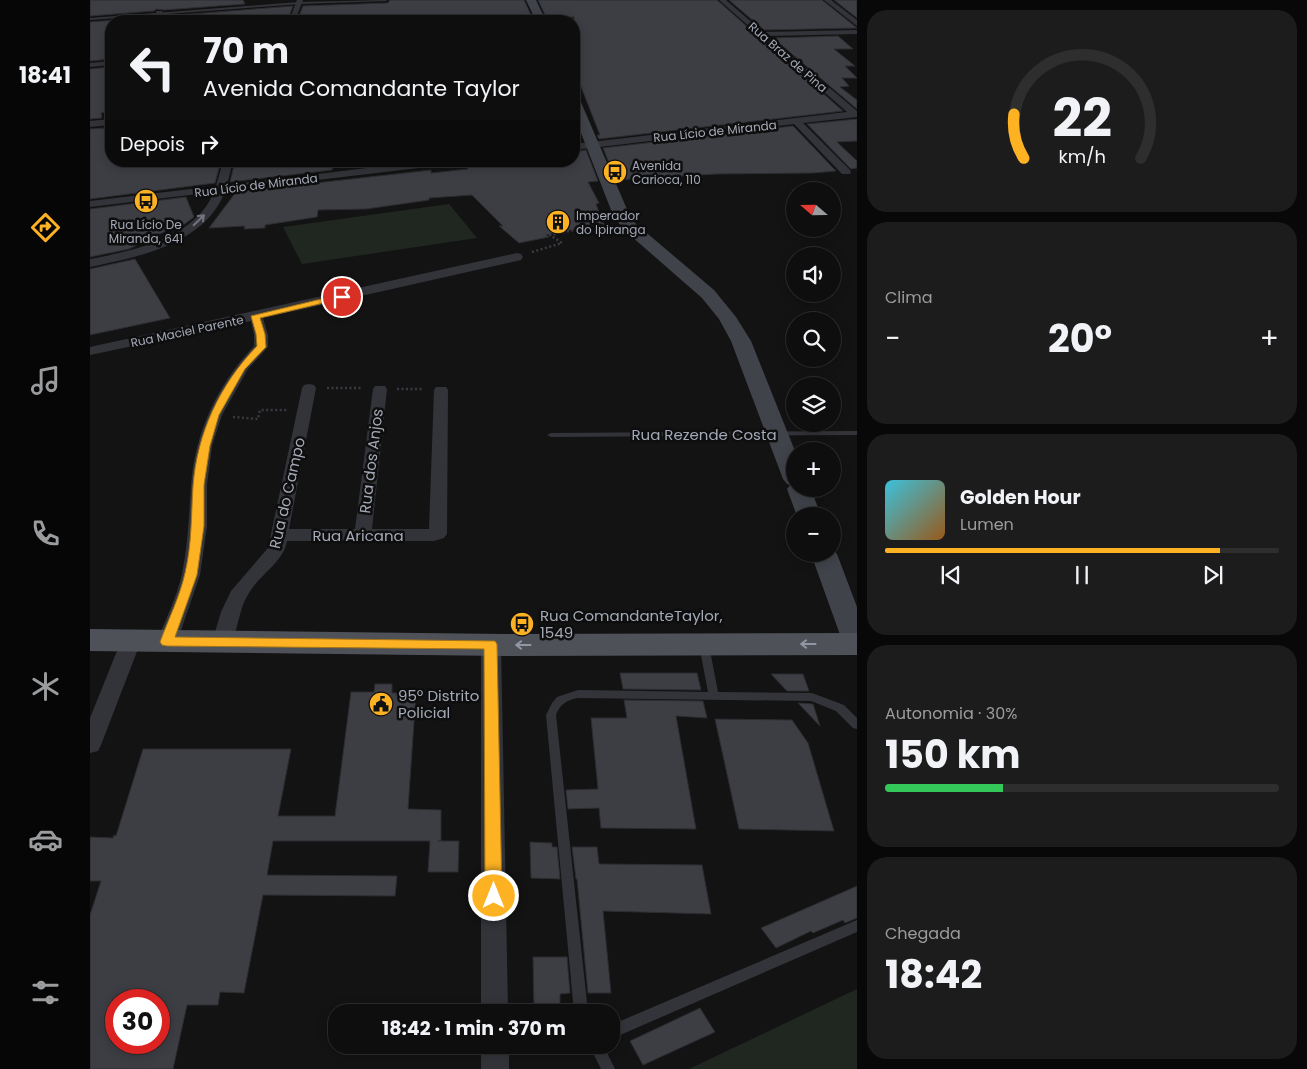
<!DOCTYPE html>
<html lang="pt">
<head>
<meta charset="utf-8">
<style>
  body { margin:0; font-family:Poppins,sans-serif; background:#1c1c1d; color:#f1f3f6; height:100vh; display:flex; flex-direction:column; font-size:19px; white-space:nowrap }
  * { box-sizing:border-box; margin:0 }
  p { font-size:16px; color:#9b9c9e }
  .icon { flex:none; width:28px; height:28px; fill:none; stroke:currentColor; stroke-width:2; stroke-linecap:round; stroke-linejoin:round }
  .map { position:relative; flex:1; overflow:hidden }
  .panel { display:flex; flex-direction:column; gap:10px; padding:10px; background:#080808; width:450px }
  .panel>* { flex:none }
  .banner { position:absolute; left:15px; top:15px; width:475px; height:152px; border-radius:20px; box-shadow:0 2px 12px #0003,0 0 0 1px #2e2e2f; background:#0e0e0f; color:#f1f3f6; overflow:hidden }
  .needle { width:32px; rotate:290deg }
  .buttons { position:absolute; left:696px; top:182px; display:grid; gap:10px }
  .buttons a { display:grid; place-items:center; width:55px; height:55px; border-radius:50%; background:#0e0e0f; box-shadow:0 2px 12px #0003,0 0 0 1px #2e2e2f; font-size:25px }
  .speed { position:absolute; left:15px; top:989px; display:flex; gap:10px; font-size:25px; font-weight:700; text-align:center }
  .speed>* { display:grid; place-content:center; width:65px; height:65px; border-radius:50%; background:#0e0e0f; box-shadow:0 2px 12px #0003,0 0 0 1px #2e2e2f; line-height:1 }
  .speed .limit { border:8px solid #d22; background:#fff; color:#111 }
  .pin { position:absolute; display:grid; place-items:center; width:42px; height:42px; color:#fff; margin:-21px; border:2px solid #fff; border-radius:50%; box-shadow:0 1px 5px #0007 }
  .me { position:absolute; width:55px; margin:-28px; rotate:0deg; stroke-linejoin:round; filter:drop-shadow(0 0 4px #0008) }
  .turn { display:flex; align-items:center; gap:18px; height:105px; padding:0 15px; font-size:22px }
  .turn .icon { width:65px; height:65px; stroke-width:2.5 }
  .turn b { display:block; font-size:35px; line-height:42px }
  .then { display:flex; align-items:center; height:48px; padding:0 15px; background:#0003; gap:10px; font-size:19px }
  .big { font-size:38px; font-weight:700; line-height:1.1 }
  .panel .card { flex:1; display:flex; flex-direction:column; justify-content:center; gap:8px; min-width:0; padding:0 18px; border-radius:20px; background:#1c1c1d }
  .panel .dial { align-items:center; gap:0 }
  .dial svg { height:130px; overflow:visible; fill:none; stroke:#2e2e2f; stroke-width:7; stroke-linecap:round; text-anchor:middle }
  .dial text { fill:#f1f3f6; stroke:none }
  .song { display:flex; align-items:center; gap:15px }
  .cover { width:60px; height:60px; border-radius:8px; background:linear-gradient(135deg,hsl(190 70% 55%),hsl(30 70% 35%)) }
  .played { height:5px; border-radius:2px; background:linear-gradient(90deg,#fcb223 85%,#2e2e2f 85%) }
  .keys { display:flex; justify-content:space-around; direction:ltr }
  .heat { display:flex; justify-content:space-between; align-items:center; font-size:28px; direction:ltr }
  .charge { height:8px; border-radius:4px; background:linear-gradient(90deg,#34c759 30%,#2e2e2f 0) }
  .trip { position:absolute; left:238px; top:1004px; width:292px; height:50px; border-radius:20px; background:#0e0e0f; box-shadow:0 2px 12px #0003,0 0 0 1px #2e2e2f; font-weight:700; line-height:50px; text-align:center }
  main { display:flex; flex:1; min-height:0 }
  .tab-bar { display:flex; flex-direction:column; width:90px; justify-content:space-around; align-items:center; background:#060606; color:#9b9c9e }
  .tab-bar .icon { width:35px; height:35px }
  .tab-bar .active { color:#fcb223 }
  .tab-bar b { font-size:22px; color:#f1f3f6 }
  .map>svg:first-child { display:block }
  .green { fill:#1f2720 }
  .building { fill:#3d3e44; stroke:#2c2c31; fill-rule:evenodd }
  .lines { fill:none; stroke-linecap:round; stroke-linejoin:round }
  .path { stroke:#393b41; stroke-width:2.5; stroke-dasharray:2 2.5; stroke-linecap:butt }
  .lane { fill:#33343a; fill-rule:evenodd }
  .street { fill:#33343a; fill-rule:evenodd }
  .secondary { fill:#41434a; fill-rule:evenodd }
  .primary { fill:#4f5159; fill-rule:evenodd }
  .oneway { stroke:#71747e }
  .oneway2 { stroke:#9297a3 }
  .route { fill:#fcb223; stroke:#a47417 }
  .labels { text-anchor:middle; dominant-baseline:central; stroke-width:5; stroke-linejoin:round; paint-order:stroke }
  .far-street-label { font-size:12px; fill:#a3a9b6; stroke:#0e0e0f }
  .far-poi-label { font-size:12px; fill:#a3a9b6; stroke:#0e0e0f; text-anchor:start }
  .street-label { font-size:15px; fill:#a3a9b6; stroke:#0e0e0f }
  .poi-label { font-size:15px; fill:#a3a9b6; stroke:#0e0e0f; text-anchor:start }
</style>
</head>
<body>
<main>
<nav class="tab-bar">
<b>18:41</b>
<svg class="icon active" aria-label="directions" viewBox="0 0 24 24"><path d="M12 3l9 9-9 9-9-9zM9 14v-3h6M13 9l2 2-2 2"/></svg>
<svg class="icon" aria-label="music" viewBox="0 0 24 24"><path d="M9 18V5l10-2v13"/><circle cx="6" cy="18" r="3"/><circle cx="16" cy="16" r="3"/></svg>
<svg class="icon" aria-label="phone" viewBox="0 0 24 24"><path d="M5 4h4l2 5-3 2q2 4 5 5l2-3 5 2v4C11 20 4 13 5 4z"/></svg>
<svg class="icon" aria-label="climate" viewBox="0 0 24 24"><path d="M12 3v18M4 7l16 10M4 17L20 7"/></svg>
<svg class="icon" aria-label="car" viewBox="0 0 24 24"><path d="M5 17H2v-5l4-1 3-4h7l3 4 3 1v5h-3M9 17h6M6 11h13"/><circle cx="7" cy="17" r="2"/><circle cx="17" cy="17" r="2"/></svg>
<svg class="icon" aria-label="filters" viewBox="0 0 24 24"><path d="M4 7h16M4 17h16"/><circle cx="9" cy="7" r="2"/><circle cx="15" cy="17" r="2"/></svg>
</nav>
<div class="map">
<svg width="767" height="1069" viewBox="0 0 767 1069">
  <rect width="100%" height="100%" fill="#131314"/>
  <!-- green -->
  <g class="green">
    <polygon points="359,204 387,238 212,264 193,227"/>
    <polygon points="767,989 767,1069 599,1069"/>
  </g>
  <!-- building -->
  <g class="building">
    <polygon points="0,0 153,0 155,4 74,10 66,9 64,11 0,16"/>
    <polygon points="300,0 434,0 442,17 435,17 434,15 366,17 367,21 207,21 213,6 298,3"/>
    <polygon points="448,0 627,0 753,111 509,139 507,135 510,135 484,69 484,17 456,17"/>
    <polygon points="639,0 732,0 767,28 674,30"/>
    <polygon points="744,0 767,0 767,18"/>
    <polygon points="203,6 197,21 77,21 75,16"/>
    <polygon points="66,17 67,21 21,21 21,59 0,61 0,22"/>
    <polygon points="748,36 763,49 744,49 765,66 755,66 767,78 752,78 759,86 750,87 767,100 767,109 683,38"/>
    <polygon points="21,67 21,112 11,113 12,118 0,119 0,69"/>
    <polygon points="767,119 767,141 747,142 767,161 767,168 761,169 717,124"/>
    <polygon points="703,126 746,171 723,173 626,174 526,180 513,148"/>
    <polygon points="14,128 21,161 131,161 125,183 0,199 0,129"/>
    <polygon points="496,150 508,181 498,182 509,203 506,204 513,223 456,235 459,237 429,243 409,226 413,226 382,195 339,198 339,200 276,209 228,210 227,217 175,225 175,228 154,229 155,226 119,228 146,192 341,170 341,173 378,169 378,166 420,161 422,164 484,161 484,152"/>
    <polygon points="145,161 244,161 242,170 140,182"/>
    <polygon points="96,197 104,217 88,229 80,229 39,249 0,257 0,209"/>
    <polygon points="45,259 80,318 0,335 0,269"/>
    <polygon points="530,673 607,673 611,690 533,689"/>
    <polygon points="681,674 713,674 719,691 697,691"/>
    <path d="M285,684H302V693H326L318,809L351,810V841H348H369L368,872H338L340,841H183L177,875L307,876L305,896L173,895L154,993L130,992L128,1005H97L83,1069H0V915L11,881H0V837L23,838L24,835L26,836L53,749H201L188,816H245L261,692H284ZM26,1000H69V1042H26Z"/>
    <polygon points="534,700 613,701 617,718 586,716 606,829 511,828 509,808 478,809 476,790 508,789 501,718 537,718"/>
    <polygon points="708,703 723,704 730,726"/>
    <polygon points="625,719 702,720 718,743 744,831 649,829"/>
    <polygon points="440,842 462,843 462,847 467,847 470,879 441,878"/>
    <polygon points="482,847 507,847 509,864 612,865 621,914 513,911 521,993 498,993 487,879 486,879"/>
    <polygon points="767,886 767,918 755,923 753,920 723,933 721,931 686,948 671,928"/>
    <polygon points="443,957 477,957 480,993 470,994 470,1011 444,1011"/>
    <polygon points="610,1008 625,1032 553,1065 540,1041"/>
  </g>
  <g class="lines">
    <!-- path -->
    <g class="path">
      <polyline points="442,252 472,243 460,235 517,223"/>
      <polyline points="237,388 273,388"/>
      <polyline points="307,389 333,389"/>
      <polyline points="143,417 168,419 170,410 197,410"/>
    </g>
    <!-- lane -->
    <g class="lane">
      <polygon points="295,0 298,1 209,4 0,20 0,18 209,2"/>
      <polygon points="450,19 451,21 374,21 376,20"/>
      <polygon points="767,431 767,435 461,437 457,435 461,433"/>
      <path d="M614,642L617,643L619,645L628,692L722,693L754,705L767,718V729L763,728L746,711L721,701L488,698C477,700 470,704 466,715L498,1012H484L456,715L462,703L467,697L488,690L618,692L609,645L611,643Z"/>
      <polygon points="767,920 767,932 521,1039 521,1025"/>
      <polygon points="499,1045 513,1045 525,1069 511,1069"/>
    </g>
    <!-- street -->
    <g class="street">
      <polygon points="207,0 213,0 205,21 199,21"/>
      <polygon points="629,0 636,0 673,32 767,30 767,34 678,36 767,111 767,117 713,123 760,170 761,172 760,174 752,174 704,124 484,150 484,144 757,112"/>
      <polygon points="734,0 741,0 767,20 767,26"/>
      <polygon points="66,11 72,11 75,21 69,21"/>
      <polygon points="21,61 21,65 0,67 0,63"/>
      <polygon points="21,119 21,125 0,127 0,121"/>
      <path d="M133,161H143L137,185L334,161H367L362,164L135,191C116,244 48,257 0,267V259C42,251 106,238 124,192L0,207V201L126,186Z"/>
      <path d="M427,253L431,254L433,257L431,260L173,318L178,335V347L158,369L132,415L122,446L117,485V526L110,575L87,642L84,647L77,649L70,647L67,642C75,620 87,597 92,574C98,544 99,515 101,486C105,432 127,385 164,346V335L161,321L0,355V347Z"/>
      <path d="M219,384L224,385L226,388L199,529H265L283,389L285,386H295L297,389L282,529H339L344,390L346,387H356L358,390L357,534L354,538L344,541H197C193,563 170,574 159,593C148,609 149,630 139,647L132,649L125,647L122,642L131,612L141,591L178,548L212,388L214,385Z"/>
      <polygon points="41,634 48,636 51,641 11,745 8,751 0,753 0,718 31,641 34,636"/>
      <polygon points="401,637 408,639 411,644 418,1012 391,1012 391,644 394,639"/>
      <rect x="391" y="1045" width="28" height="24"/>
    </g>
    <!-- secondary -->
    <g class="secondary">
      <polygon points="436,0 446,0 456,21 446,21"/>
      <polygon points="484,96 490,100 539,214 545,223 624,290 646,317 661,341 705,451 705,489 721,489 731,516 707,516 697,489 700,485 697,484 693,479 641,341 629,319 612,298 533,229 523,215 484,115"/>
      <polygon points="742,548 747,554 767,607 767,653 757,650 753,643 721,554 742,554"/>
    </g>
    <!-- primary -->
    <polygon class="primary" points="0,629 415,634 767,633 767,655 415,656 0,651"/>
  </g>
  <!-- one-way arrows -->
  <defs><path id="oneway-shaft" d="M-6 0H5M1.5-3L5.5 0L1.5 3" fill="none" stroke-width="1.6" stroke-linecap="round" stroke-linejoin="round" transform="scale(1.25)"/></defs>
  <use class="oneway" href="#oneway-shaft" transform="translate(109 220) rotate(-44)"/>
  <g class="oneway2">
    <use href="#oneway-shaft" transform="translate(718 644) rotate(180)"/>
    <use href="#oneway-shaft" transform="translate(433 645) rotate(180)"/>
  </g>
  <!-- route -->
  <path class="route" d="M252,294L255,295V298L170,318L175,334L176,347L155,369L129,415L120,446L114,485V526L107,575L85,637L405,641L407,644L412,896L409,901L404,903L398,901L395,896L394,649L77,646L72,645L70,642C78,620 90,596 95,573C102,543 101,517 103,486C107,433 130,384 167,346L166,334L161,316Z"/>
  <!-- icons -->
  <defs>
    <g id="bus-disc" transform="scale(1.25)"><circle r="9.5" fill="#fcb223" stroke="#0e0e0f"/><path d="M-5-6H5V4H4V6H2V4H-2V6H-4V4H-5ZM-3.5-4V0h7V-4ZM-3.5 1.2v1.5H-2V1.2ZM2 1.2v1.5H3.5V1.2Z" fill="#111"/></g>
    <g id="building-disc" transform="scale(1.25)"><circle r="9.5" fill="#fcb223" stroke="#0e0e0f"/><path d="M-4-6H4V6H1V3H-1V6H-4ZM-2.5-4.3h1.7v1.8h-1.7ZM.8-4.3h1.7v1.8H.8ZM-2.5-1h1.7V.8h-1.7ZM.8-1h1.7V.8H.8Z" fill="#111"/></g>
    <g id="civic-disc" transform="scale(1.25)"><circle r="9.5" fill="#fcb223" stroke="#0e0e0f"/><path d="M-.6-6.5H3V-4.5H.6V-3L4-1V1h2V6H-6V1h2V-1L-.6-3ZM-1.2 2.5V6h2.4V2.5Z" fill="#111"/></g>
  </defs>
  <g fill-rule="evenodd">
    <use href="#bus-disc" x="525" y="172"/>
    <use href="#bus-disc" x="56" y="201"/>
    <use href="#building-disc" x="468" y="222"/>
    <use href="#bus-disc" x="432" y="624"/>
    <use href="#civic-disc" x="291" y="704"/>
  </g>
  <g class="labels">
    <!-- far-street labels -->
    <g class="far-street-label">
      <text transform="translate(698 57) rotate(41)">Rua Braz de Pina</text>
      <text transform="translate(625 131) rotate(-6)">Rua Lício de Miranda</text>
      <text transform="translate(166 185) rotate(-7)">Rua Lício de Miranda</text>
      <text transform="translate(97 331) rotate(-12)">Rua Maciel Parente</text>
    </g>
    <!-- far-poi labels -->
    <g class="far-poi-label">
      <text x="542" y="165">Avenida<tspan x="542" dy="14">Carioca, 110</tspan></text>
      <text x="486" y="215">Imperador<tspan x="486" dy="14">do Ipiranga</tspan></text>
      <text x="56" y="224" text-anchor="middle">Rua Lício De<tspan x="56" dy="14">Miranda, 641</tspan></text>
    </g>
    <!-- street labels -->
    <g class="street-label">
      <text x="614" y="434">Rua Rezende Costa</text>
      <text transform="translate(281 461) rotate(-83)">Rua dos Anjos</text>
      <text transform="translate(197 493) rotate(-77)">Rua do Campo</text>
      <text x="268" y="535">Rua Aricana</text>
    </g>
    <!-- poi labels -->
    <g class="poi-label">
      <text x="450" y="615">Rua ComandanteTaylor,<tspan x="450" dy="17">1549</tspan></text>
      <text x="308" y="695">95º Distrito<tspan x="308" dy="17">Policial</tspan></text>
    </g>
  </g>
</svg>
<div class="buttons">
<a><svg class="needle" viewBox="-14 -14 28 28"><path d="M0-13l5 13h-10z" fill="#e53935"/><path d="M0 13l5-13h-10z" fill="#9b9c9e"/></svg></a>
<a><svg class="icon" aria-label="sound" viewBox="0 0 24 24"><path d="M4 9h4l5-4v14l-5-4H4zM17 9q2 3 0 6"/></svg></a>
<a><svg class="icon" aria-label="search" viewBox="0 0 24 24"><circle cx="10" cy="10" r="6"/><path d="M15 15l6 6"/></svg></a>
<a><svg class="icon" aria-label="layers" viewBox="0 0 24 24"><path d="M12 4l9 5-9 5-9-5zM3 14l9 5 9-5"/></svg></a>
<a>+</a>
<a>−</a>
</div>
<div class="speed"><div class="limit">30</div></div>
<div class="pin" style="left:252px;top:297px;background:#d93025"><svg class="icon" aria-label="arrive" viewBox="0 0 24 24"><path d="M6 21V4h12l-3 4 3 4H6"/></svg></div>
<svg class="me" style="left:404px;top:896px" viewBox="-20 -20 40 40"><circle r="17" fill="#fcb223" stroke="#fff" stroke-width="3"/><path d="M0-11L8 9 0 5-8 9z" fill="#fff"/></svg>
<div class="trip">18:42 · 1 min · 370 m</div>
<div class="banner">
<div class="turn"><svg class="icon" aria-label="left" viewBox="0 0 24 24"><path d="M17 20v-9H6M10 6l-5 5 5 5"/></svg><div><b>70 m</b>Avenida Comandante Taylor</div></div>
<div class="then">Depois<svg class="icon" aria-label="right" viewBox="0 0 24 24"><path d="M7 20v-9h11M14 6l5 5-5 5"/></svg></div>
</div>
</div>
<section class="panel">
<div class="card dial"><svg viewBox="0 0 100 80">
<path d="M14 69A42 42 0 1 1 86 69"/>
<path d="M14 69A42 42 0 0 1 8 42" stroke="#fcb223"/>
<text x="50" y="56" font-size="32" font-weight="700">22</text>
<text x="50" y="72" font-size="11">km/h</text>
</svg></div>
<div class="card"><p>Clima</p>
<div class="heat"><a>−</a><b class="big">20°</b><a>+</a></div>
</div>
<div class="card">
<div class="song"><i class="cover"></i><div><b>Golden Hour</b><p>Lumen</p></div></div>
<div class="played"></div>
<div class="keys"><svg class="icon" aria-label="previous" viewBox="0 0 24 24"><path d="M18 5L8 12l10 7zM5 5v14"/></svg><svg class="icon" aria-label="pause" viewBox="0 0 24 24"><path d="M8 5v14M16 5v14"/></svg><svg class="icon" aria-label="next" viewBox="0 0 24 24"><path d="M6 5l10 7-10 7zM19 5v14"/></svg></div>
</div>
<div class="card"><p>Autonomia · 30%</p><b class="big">150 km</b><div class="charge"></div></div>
<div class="card"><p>Chegada</p><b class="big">18:42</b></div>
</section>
</main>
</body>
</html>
